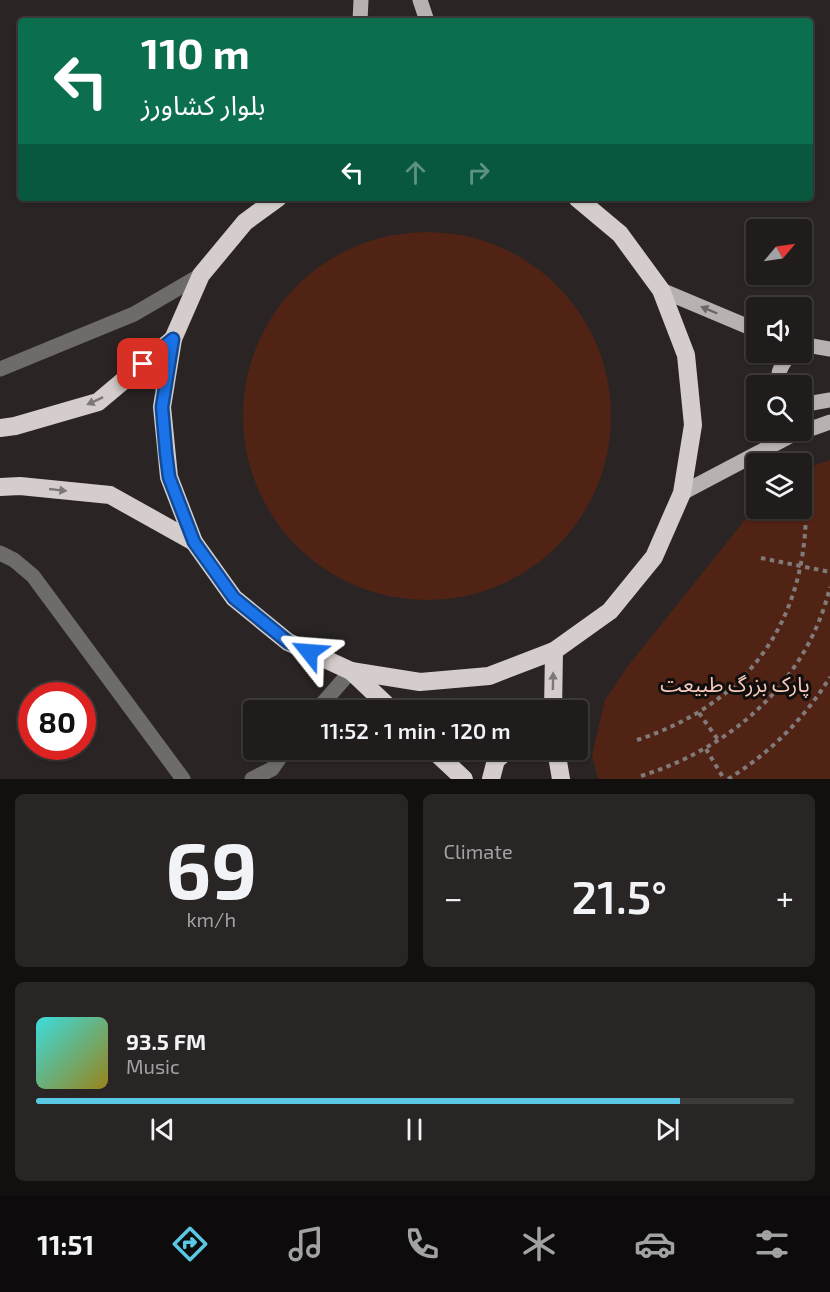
<!DOCTYPE html>
<html lang="en">
<head>
<meta charset="utf-8">
<style>
  body { margin:0; font-family:"Exo 2","Noto Sans Arabic",sans-serif; background:#282524; color:#f1f3f6; height:100vh; display:flex; flex-direction:column; font-size:22px; white-space:nowrap }
  * { box-sizing:border-box; margin:0 }
  p { font-size:20px; color:#a2a1a3 }
  .icon { flex:none; width:33px; height:33px; fill:none; stroke:currentColor; stroke-width:2; stroke-linecap:round; stroke-linejoin:round }
  .map { position:relative; height:779px; overflow:hidden }
  .panel { display:flex; flex-direction:column; gap:15px; padding:15px; background:#120f0f; flex:1 }
  .panel>* { flex:none }
  .guide { position:absolute; left:18px; top:18px; width:795px; height:183px; border-radius:6px; box-shadow:0 2px 4px #0004,0 0 0 2px #3d3a3a; background:#0b6e4f; color:#fff; overflow:hidden }
  .needle { width:39px; rotate:61deg }
  .buttons { position:absolute; left:746px; top:219px; display:grid; gap:12px }
  .buttons a { display:grid; place-items:center; width:66px; height:66px; border-radius:6px; background:#201c1b; box-shadow:0 2px 4px #0004,0 0 0 2px #3d3a3a; font-size:30px }
  .speed { position:absolute; left:18px; top:682px; display:flex; gap:12px; font-size:30px; font-weight:700; text-align:center }
  .speed>* { display:grid; place-content:center; width:78px; height:78px; border-radius:50%; background:#201c1b; box-shadow:0 2px 4px #0004,0 0 0 2px #3d3a3a; line-height:1 }
  .speed .limit { border:9px solid #d22; background:#fff; color:#111 }
  .pin { position:absolute; display:grid; place-items:center; width:51px; height:51px; color:#fff; margin:-26px; border-radius:12px; box-shadow:0 3px 9px #0006 }
  .me { position:absolute; width:66px; margin:-33px; rotate:298deg; stroke-linejoin:round; filter:drop-shadow(0 0 4px #0008) }
  .turn { display:flex; align-items:center; gap:21px; height:126px; padding:0 24px; font-size:27px }
  .turn .icon { width:78px; height:78px; stroke-width:2.5 }
  .turn b { display:block; font-size:42px; line-height:51px }
  .lanes { display:flex; align-items:center; height:57px; padding:0 24px; background:#0003; justify-content:center; gap:30px; direction:ltr }
  .lanes .off { opacity:.35 }
  .big { font-size:45px; font-weight:600; line-height:1.1 }
  .panel .widget { flex:1; display:flex; flex-direction:column; justify-content:center; gap:9px; min-width:0; padding:0 21px; border-radius:9px; background:#282524 }
  .panel .dial { align-items:center; gap:0 }
  .dial b { font-size:78px; line-height:1 }
  .song { display:flex; align-items:center; gap:18px }
  .cover { width:72px; height:72px; border-radius:9px; background:linear-gradient(135deg,hsl(180 70% 55%),hsl(50 70% 35%)) }
  .played { height:6px; border-radius:3px; background:linear-gradient(90deg,#59c8e4 85%,#3d3a3a 85%) }
  .keys { display:flex; justify-content:space-around; direction:ltr }
  .heat { display:flex; justify-content:space-between; align-items:center; font-size:33px; direction:ltr }
  .panel .tiles { flex:1; display:grid; gap:15px; grid-template-columns:1fr 1fr }
  .widget:last-child { grid-column:span 2 }
  .trip { position:absolute; left:243px; top:700px; width:345px; height:60px; border-radius:6px; background:#201c1b; box-shadow:0 2px 4px #0004,0 0 0 2px #3d3a3a; font-weight:600; line-height:60px; text-align:center }
  .dock { display:flex; height:96px; justify-content:space-around; align-items:center; background:#0d0b0b; color:#a2a1a3 }
  .dock .icon { width:42px; height:42px }
  .dock .selected { color:#59c8e4 }
  .dock b { font-size:27px; color:#f1f3f6 }
  .map>svg:first-child { display:block }
  .green { fill:#512315 }
  .lines { fill:none; stroke-linecap:round; stroke-linejoin:round }
  .path { stroke:#807b7a; stroke-width:4; stroke-dasharray:4.5 4.5; stroke-linecap:butt }
  .minor { stroke:#6e6c6b; stroke-width:15 }
  .major { stroke:#b7b1b0; stroke-width:15 }
  .highway { stroke:#d4cdcb; stroke-width:18 }
  .oneway { fill:#6c6867 }
  .oneway2 { fill:#7c7876 }
  .route-casing { stroke:#114b97; stroke-width:15 }
  .route { stroke:#1a73e8; stroke-width:10 }
  .labels { text-anchor:middle; dominant-baseline:central; stroke-width:6; stroke-linejoin:round; paint-order:stroke }
  .park-label { font-size:21px; fill:#facabc; stroke:#110f0e }
</style>
</head>
<body>
<div class="map">
<svg width="830" height="779" viewBox="0 0 830 779">
  <rect width="100%" height="100%" fill="#2a2524"/>
  <!-- green -->
  <g class="green">
    <circle cx="427" cy="416" r="184"/>
    <polygon points="830,460 830,779 598,779 592,756 605,700 628,666 752,511 756,508 801,508 801,475 813,466"/>
  </g>
  <g class="lines">
    <!-- path -->
    <g class="path">
      <polyline points="761,558 830,572"/>
      <polyline points="699,713 719,741"/>
      <path d="M637,740C744,705 804,627 806,513"/>
      <polyline points="706,749 724,779"/>
      <path d="M641,776C731,748 807,682 830,587"/>
      <path d="M728,779C769,754 805,718 830,677"/>
    </g>
    <!-- minor -->
    <g class="minor">
      <polyline points="0,369 134,314 201,275"/>
      <polyline points="0,553 14,560 33,576 183,779"/>
      <polyline points="316,711 351,671"/>
      <polyline points="252,779 272,769 285,750"/>
    </g>
    <!-- major -->
    <g class="major">
      <polyline points="420,0 427,21"/>
      <polyline points="360,21 361,0"/>
      <polyline points="661,290 756,330"/>
      <polyline points="801,344 830,349"/>
      <path d="M779,386C776,372 783,359 796,352"/>
      <polyline points="801,405 830,400"/>
      <polyline points="682,493 788,437 830,422"/>
    </g>
    <!-- highway -->
    <g class="highway">
      <polyline points="278,198 245,222 201,275 173,339 162,407 169,477 194,542 234,598 288,642 351,671 420,682 489,676 554,651 610,611 654,557 682,493 693,425 686,355 661,290 620,234 577,198"/>
      <polyline points="0,428 15,426 98,402 173,339"/>
      <polyline points="0,487 20,486 110,495 194,542"/>
      <polyline points="351,671 393,711"/>
      <polyline points="553,711 554,651"/>
      <polyline points="433,750 464,779"/>
      <polyline points="556,750 561,779"/>
      <polyline points="491,779 496,760 508,750"/>
    </g>
  </g>
  <!-- one-way arrows -->
  <defs><path id="oneway-solid" d="M-6-.8H1V-3.2L6.5 0L1 3.2V.8H-6Z" transform="scale(1.5)"/></defs>
  <use class="oneway" href="#oneway-solid" transform="translate(709 310) rotate(-157)"/>
  <g class="oneway2">
    <use href="#oneway-solid" transform="translate(95 401) rotate(155)"/>
    <use href="#oneway-solid" transform="translate(58 490) rotate(6)"/>
    <use href="#oneway-solid" transform="translate(553 681) rotate(-89)"/>
  </g>
  <g class="lines">
    <!-- route casing -->
    <g class="route-casing">
      <polyline id="route" points="143,364 173,339 162,407 166,453 169,477 194,542 234,598 288,642 309,652"/>
    </g>
    <!-- route -->
    <use href="#route" class="route"/>
  </g>
  <g class="labels">
    <!-- park labels -->
    <g class="park-label">
      <text x="735" y="683">پارک بزرگ طبیعت</text>
    </g>
  </g>
</svg>
<div class="buttons">
<a><svg class="needle" viewBox="-14 -14 28 28"><path d="M0-13l5 13h-10z" fill="#e53935"/><path d="M0 13l5-13h-10z" fill="#a2a1a3"/></svg></a>
<a><svg class="icon" aria-label="sound" viewBox="0 0 24 24"><path d="M4 9h4l5-4v14l-5-4H4zM17 9q2 3 0 6"/></svg></a>
<a><svg class="icon" aria-label="search" viewBox="0 0 24 24"><circle cx="10" cy="10" r="6"/><path d="M15 15l6 6"/></svg></a>
<a><svg class="icon" aria-label="layers" viewBox="0 0 24 24"><path d="M12 4l9 5-9 5-9-5zM3 14l9 5 9-5"/></svg></a>
</div>
<div class="speed"><div class="limit">80</div></div>
<div class="pin" style="left:143px;top:364px;background:#d93025"><svg class="icon" aria-label="arrive" viewBox="0 0 24 24"><path d="M6 21V4h12l-3 4 3 4H6"/></svg></div>
<svg class="me" style="left:309px;top:652px" viewBox="-20 -20 40 40"><path d="M0-17L14 15 0 8-14 15z" fill="#1a73e8" stroke="#fff" stroke-width="4"/></svg>
<div class="trip">11:52 · 1 min · 120 m</div>
<div class="guide">
<div class="turn"><svg class="icon" aria-label="left" viewBox="0 0 24 24"><path d="M17 20v-9H6M10 6l-5 5 5 5"/></svg><div><b>110 m</b>بلوار کشاورز</div></div>
<div class="lanes"><svg class="icon" aria-label="left" viewBox="0 0 24 24"><path d="M17 20v-9H6M10 6l-5 5 5 5"/></svg><svg class="icon off" aria-label="ahead" viewBox="0 0 24 24"><path d="M12 20V5M6 11l6-6 6 6"/></svg><svg class="icon off" aria-label="right" viewBox="0 0 24 24"><path d="M7 20v-9h11M14 6l5 5-5 5"/></svg></div>
</div>
</div>
<section class="panel">
<div class="tiles">
<div class="widget dial"><b>69</b><p>km/h</p></div>
<div class="widget"><p>Climate</p>
<div class="heat"><a>−</a><b class="big">21.5°</b><a>+</a></div>
</div>
<div class="widget">
<div class="song"><i class="cover"></i><div><b>93.5 FM</b><p>Music</p></div></div>
<div class="played"></div>
<div class="keys"><svg class="icon" aria-label="previous" viewBox="0 0 24 24"><path d="M18 5L8 12l10 7zM5 5v14"/></svg><svg class="icon" aria-label="pause" viewBox="0 0 24 24"><path d="M8 5v14M16 5v14"/></svg><svg class="icon" aria-label="next" viewBox="0 0 24 24"><path d="M6 5l10 7-10 7zM19 5v14"/></svg></div>
</div>
</div>
</section>
<nav class="dock">
<b>11:51</b>
<svg class="icon selected" aria-label="directions" viewBox="0 0 24 24"><path d="M12 3l9 9-9 9-9-9zM9 14v-3h6M13 9l2 2-2 2"/></svg>
<svg class="icon" aria-label="music" viewBox="0 0 24 24"><path d="M9 18V5l10-2v13"/><circle cx="6" cy="18" r="3"/><circle cx="16" cy="16" r="3"/></svg>
<svg class="icon" aria-label="phone" viewBox="0 0 24 24"><path d="M5 4h4l2 5-3 2q2 4 5 5l2-3 5 2v4C11 20 4 13 5 4z"/></svg>
<svg class="icon" aria-label="climate" viewBox="0 0 24 24"><path d="M12 3v18M4 7l16 10M4 17L20 7"/></svg>
<svg class="icon" aria-label="car" viewBox="0 0 24 24"><path d="M5 17H2v-5l4-1 3-4h7l3 4 3 1v5h-3M9 17h6M6 11h13"/><circle cx="7" cy="17" r="2"/><circle cx="17" cy="17" r="2"/></svg>
<svg class="icon" aria-label="filters" viewBox="0 0 24 24"><path d="M4 7h16M4 17h16"/><circle cx="9" cy="7" r="2"/><circle cx="15" cy="17" r="2"/></svg>
</nav>
</body>
</html>
